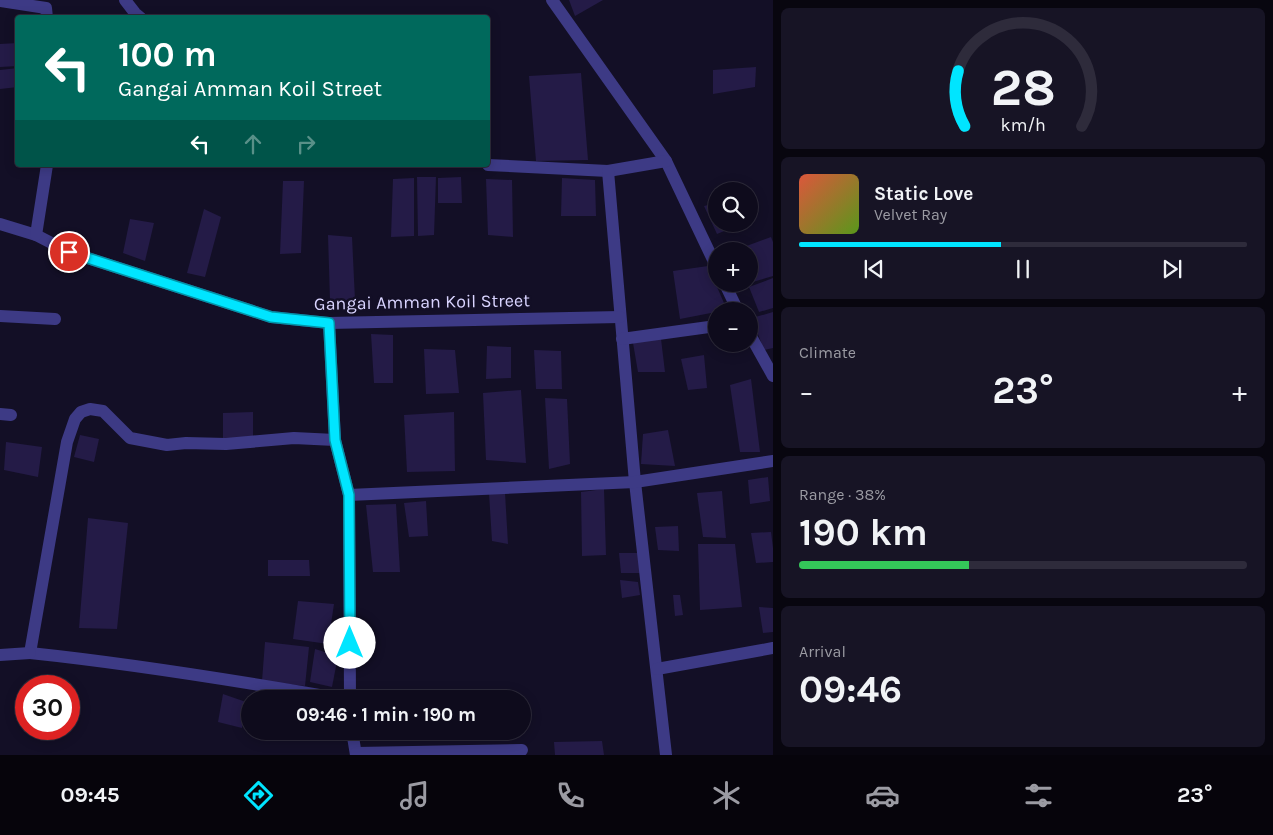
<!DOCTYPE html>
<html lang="en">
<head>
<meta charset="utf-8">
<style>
  body { margin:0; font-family:Karla,sans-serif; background:#171425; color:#f1f3f6; height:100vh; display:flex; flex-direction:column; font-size:19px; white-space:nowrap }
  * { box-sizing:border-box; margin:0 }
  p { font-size:16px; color:#9b9ba3 }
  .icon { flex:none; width:28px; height:28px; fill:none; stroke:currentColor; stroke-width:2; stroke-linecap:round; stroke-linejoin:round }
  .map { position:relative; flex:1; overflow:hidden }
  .details { display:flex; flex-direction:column; gap:8px; padding:8px; background:#08060f; width:500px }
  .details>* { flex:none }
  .hud { position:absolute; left:15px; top:15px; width:475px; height:152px; border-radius:5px; box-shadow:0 2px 12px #0003,0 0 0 1px #2e2b3b; background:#00695c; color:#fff; overflow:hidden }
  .tools { position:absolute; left:708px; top:182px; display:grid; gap:10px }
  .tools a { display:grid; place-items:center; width:50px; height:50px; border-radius:50%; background:#0e0b1c; box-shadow:0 2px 12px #0003,0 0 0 1px #2e2b3b; font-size:25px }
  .speed { position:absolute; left:15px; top:675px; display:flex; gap:10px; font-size:25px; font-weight:700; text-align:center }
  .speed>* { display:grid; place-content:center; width:65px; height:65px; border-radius:50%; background:#0e0b1c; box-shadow:0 2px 12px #0003,0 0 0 1px #2e2b3b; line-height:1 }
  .speed .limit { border:8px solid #d22; background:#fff; color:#111 }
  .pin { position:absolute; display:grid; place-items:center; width:42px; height:42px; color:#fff; margin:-21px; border:2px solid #fff; border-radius:50%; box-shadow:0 1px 5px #0007 }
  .me { position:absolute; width:55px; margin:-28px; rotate:0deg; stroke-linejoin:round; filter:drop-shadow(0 0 4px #0008) }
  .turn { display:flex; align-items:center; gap:18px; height:105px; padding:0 20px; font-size:22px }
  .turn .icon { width:65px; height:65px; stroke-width:2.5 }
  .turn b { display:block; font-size:35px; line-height:42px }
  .lanes { display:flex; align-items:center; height:48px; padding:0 20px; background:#0003; justify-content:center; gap:25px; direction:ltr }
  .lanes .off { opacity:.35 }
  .big { font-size:38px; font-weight:700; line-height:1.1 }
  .details .tile { flex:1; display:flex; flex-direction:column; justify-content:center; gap:8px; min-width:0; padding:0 18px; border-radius:8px; background:#171425 }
  .details .dial { align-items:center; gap:0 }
  .dial svg { height:130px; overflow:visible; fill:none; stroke:#2e2b3b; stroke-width:7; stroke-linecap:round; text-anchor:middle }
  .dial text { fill:#f1f3f6; stroke:none }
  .song { display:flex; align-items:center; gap:15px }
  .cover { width:60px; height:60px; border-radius:8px; background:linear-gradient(135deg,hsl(10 70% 55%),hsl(90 70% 35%)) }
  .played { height:5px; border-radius:2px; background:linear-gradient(90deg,#00e5ff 45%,#2e2b3b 45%) }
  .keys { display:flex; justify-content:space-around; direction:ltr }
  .heat { display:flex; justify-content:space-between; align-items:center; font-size:28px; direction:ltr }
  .charge { height:8px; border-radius:4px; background:linear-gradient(90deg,#34c759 38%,#2e2b3b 0) }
  .trip { position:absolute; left:241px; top:690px; width:290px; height:50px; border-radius:25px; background:#0e0b1c; box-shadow:0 2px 12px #0003,0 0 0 1px #2e2b3b; font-weight:700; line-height:50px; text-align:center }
  .tabs { display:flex; height:80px; justify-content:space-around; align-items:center; background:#06040b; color:#9b9ba3 }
  .tabs .icon { width:35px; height:35px }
  .tabs .on { color:#00e5ff }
  .tabs b { font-size:22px; color:#f1f3f6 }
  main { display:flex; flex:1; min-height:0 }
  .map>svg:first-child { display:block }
  .building { fill:#241b47 }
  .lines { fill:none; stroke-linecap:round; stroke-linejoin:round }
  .minor { stroke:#3d3a85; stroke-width:12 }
  .route-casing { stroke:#0095a6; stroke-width:12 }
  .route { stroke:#00e5ff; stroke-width:9 }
  .labels { text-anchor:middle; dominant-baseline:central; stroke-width:5; stroke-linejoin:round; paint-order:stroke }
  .street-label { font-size:18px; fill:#d9d4ff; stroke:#130f26 }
</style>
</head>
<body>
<main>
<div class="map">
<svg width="773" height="755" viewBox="0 0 773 755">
  <rect width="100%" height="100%" fill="#130f26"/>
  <!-- building -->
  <g class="building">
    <polygon points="569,0 603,0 575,16"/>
    <polygon points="18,43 18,66 0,67 0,44"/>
    <polygon points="756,67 755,87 713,94 713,70"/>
    <polygon points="18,68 18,87 0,89 0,70"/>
    <polygon points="581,73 588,160 536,161 529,76"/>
    <polygon points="417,177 436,177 434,235 418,236"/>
    <polygon points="461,177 462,203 438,203 438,178"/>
    <polygon points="414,178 414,236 391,237 393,179"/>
    <polygon points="562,178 595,180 596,216 561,216"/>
    <polygon points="486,179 512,180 513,237 488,235"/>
    <polygon points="283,181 304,181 301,253 280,254"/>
    <polygon points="716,203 716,224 732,224 734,227 717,234 704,206"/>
    <polygon points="204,209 221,217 205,277 187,273"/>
    <polygon points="130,219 154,223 145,261 123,253"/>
    <polygon points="328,235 352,237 355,300 330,300"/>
    <polygon points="771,237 773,242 773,276 749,283 749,251 733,251"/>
    <polygon points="708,266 727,310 716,311 716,312 680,319 673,271"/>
    <polygon points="773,278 773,308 759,312 749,287"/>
    <polygon points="773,312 773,348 764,350 752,318"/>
    <polygon points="371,334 393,335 393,383 374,383"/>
    <polygon points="661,339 665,372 638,372 633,343"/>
    <polygon points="487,346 511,347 511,378 486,379"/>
    <polygon points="424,349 455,350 459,393 426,394"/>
    <polygon points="534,350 561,351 562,389 536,389"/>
    <polygon points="704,355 707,388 688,390 681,359"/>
    <polygon points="751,379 760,452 740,452 730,385"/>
    <polygon points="521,390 526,463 486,460 483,393"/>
    <polygon points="545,398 567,399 570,464 549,469"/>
    <polygon points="253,412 253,439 223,439 223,413"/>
    <polygon points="454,412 455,471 407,472 404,415"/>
    <polygon points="668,430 675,466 641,464 643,434"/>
    <polygon points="80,435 99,439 94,462 74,457"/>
    <polygon points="6,442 42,447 38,477 4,470"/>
    <polygon points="768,477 770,501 750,504 748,480"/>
    <polygon points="604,489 606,555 582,556 581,492"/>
    <polygon points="722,491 726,538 703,537 697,493"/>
    <polygon points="489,493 505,493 508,544 492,541"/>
    <polygon points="426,501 428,536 409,537 404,503"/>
    <polygon points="396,504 400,572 373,572 366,505"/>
    <polygon points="88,518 128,523 117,629 79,628"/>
    <polygon points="678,526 679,551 658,550 655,527"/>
    <polygon points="771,532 773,548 773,562 756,563 751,533"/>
    <polygon points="698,544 735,544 742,607 700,610"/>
    <polygon points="619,553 639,553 642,573 621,573"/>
    <polygon points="268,560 309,560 310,576 268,576"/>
    <polygon points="620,580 638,582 640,595 622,598"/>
    <polygon points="673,595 680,595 683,615 675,616"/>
    <polygon points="298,601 334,604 328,644 293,639"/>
    <polygon points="759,607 773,608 773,632 763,633"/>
    <polygon points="265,642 309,647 305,686 262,681"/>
    <polygon points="315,649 338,656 332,687 310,682"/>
    <polygon points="223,694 246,702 242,728 218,722"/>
    <polygon points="602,741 604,755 555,755 554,742"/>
  </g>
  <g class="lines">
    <!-- minor -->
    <g class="minor">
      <polyline points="125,0 135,13 141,18"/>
      <polyline points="552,0 666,161 716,266"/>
      <polyline points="0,1 46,8 47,18"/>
      <polyline points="488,165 608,171 666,161"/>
      <polyline points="608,171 635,482 666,755"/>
      <polyline points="0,224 36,235 69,252 271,317 329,323 620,317"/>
      <polyline points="36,235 47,165"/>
      <polyline points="725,284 738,311"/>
      <polyline points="0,316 55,319"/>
      <polyline points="329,323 335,440 349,495 350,699"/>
      <polyline points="749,333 773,376"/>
      <polyline points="622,339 716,326"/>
      <polyline points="0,414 11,415"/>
      <path d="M335,440L294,438L226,444L186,443L167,445L130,438L103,411L90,409L81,412L75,419L67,442L30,653C135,664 239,681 343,699"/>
      <polyline points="349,495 635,482 773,461"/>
      <polyline points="0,655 30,653"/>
      <polyline points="657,669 773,648"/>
      <polyline points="352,731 356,755"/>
      <polyline points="356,753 522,750"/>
    </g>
  </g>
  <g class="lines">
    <!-- route casing -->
    <g class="route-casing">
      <polyline id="route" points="69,252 271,317 329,323 335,440 349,495 350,643"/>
    </g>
    <!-- route -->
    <use href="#route" class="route"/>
  </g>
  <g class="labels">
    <!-- street labels -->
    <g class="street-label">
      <text transform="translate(422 302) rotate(-1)">Gangai Amman Koil Street</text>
    </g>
  </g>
</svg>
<div class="tools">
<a><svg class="icon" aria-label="search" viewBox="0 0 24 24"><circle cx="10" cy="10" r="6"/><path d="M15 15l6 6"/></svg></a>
<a>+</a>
<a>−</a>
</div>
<div class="speed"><div class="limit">30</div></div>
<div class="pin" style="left:69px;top:252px;background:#d93025"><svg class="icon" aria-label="arrive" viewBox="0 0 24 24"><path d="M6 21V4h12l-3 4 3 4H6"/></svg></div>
<svg class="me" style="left:350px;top:643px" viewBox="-20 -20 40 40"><circle r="19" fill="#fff"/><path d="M0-13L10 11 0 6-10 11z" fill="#00e5ff"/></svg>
<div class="trip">09:46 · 1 min · 190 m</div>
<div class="hud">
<div class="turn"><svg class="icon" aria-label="left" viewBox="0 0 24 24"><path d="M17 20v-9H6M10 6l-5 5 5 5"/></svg><div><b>100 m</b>Gangai Amman Koil Street</div></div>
<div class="lanes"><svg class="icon" aria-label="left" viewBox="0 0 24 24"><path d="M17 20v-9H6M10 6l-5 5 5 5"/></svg><svg class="icon off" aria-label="ahead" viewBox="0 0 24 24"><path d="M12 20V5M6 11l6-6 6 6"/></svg><svg class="icon off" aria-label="right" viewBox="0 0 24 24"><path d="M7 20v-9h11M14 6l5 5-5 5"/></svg></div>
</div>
</div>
<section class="details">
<div class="tile dial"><svg viewBox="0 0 100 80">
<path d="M14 69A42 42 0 1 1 86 69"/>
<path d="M14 69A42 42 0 0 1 10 35" stroke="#00e5ff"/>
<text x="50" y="56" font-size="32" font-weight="700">28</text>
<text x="50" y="72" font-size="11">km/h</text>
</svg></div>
<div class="tile">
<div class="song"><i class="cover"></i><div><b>Static Love</b><p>Velvet Ray</p></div></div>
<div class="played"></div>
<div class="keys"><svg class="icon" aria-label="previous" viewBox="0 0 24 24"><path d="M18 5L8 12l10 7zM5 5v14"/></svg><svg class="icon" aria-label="pause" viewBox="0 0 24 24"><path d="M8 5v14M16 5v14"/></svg><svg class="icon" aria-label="next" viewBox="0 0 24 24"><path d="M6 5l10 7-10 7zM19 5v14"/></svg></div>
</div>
<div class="tile"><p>Climate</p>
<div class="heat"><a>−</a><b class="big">23°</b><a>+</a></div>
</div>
<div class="tile"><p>Range · 38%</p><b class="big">190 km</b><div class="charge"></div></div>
<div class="tile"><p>Arrival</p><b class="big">09:46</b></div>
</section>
</main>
<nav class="tabs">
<b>09:45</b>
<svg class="icon on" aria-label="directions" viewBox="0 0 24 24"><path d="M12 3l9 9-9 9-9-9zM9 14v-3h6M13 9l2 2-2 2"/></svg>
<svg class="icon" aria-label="music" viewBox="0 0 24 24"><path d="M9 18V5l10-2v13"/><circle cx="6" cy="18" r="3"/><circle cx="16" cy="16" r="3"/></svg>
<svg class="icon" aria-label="phone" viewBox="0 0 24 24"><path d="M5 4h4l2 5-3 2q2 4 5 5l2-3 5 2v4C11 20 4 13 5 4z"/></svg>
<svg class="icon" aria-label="climate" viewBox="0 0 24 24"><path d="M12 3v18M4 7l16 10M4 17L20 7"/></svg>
<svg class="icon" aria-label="car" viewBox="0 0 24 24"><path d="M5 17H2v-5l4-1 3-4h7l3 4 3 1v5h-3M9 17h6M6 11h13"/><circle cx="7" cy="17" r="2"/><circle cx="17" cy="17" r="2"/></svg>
<svg class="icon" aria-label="filters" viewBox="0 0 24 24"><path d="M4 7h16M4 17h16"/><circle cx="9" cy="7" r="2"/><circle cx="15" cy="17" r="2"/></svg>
<b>23°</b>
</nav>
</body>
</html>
